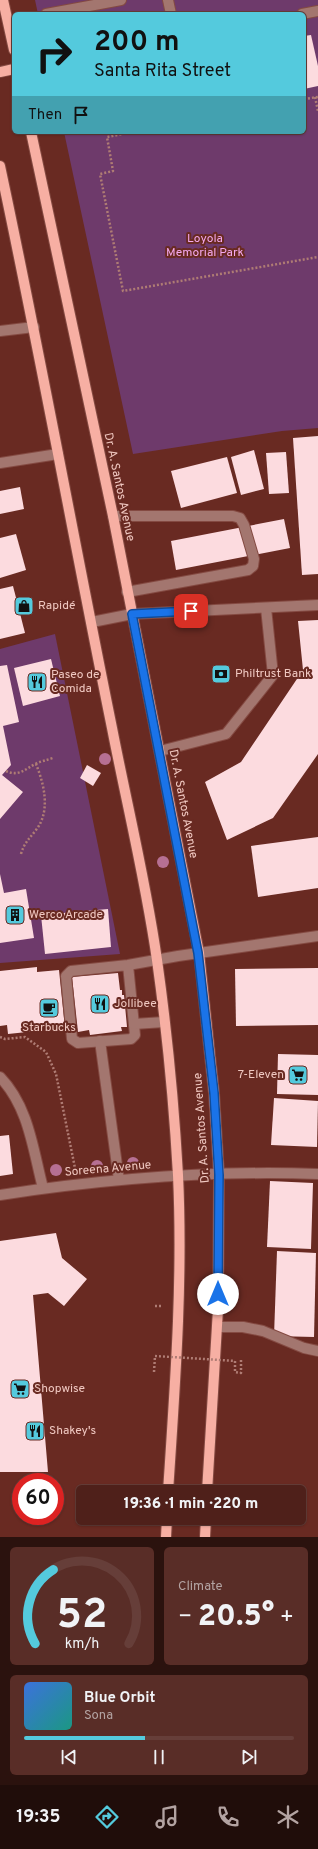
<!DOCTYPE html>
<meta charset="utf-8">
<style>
:root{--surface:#4f201a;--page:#592d27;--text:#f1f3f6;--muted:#b3a3a2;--line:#663e39;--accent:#54cadd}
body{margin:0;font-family:Overpass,sans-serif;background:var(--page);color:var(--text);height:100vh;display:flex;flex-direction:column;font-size:15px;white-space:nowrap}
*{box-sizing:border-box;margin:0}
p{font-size:13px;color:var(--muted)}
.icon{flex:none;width:22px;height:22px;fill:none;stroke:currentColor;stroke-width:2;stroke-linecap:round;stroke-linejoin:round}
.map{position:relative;height:1537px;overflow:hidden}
.side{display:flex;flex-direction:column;gap:10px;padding:10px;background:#2b120e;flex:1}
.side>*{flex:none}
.hud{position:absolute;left:12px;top:12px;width:294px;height:122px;border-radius:6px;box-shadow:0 1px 3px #0004,0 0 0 1px var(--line);background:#54cadd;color:#111;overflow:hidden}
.speed{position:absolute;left:12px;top:1473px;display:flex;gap:8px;font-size:20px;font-weight:700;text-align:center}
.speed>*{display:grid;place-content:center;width:52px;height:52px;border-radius:50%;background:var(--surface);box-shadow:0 1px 3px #0004,0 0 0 1px var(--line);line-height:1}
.speed .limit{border:6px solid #d22;background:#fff;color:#111}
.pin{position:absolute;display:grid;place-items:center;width:34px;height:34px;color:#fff;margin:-17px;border-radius:8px;box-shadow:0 2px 6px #0006}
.me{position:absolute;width:44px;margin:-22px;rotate:0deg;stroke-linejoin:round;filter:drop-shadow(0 0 3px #0008)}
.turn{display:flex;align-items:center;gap:14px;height:84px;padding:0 16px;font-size:18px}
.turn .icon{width:52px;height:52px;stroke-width:2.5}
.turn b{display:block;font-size:28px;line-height:34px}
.then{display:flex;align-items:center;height:38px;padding:0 16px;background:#0003;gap:8px;font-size:15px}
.big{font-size:30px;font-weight:800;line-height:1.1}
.side .tile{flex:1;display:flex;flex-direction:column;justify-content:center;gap:6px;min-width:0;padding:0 14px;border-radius:6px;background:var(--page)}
.side .dial{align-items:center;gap:0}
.dial svg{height:104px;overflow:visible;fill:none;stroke:var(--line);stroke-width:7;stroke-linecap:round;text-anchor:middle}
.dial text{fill:var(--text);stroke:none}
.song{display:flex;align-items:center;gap:12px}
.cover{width:48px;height:48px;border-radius:6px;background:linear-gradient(135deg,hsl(220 70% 55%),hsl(170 70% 35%))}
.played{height:4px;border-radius:2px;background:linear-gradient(90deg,var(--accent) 45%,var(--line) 45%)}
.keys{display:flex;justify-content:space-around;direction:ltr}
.heat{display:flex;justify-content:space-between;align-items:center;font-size:22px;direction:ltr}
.side .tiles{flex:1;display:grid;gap:10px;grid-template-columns:1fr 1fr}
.tile:last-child{grid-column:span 2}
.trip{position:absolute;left:76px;top:1485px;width:230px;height:40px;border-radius:6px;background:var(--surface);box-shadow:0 1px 3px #0004,0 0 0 1px var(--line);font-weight:800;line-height:40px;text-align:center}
.tab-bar{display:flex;height:64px;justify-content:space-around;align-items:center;background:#200d0a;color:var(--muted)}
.tab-bar .icon{width:28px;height:28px}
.tab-bar .on{color:var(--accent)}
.tab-bar b{font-size:18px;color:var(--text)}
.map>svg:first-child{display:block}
.green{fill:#6e3a6b}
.building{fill:#fcdbdf}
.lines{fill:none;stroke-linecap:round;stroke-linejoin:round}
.minor-casing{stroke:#844a42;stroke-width:12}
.major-casing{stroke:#844a42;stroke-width:12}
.path{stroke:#af7c74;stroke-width:2.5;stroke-dasharray:2 2;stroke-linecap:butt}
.minor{stroke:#a3766f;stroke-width:10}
.major{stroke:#f7afa3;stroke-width:10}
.path-bridge{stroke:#af7c74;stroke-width:2.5;stroke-dasharray:2 2;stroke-linecap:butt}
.tree{fill:#b67093}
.route-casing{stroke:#114b97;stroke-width:10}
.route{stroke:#1a73e8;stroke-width:7}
.labels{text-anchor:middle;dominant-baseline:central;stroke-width:4;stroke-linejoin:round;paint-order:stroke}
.park-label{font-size:12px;fill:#f5a9ef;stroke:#692a22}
.street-label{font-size:12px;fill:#f0c8c1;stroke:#692a22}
.poi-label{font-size:12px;fill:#f0c8c1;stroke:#692a22;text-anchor:start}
</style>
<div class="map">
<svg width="318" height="1537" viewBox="0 0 318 1537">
<rect width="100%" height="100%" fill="#692a22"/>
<g class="green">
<polygon points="35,0 318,0 318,428 282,431 133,454 64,132 304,132 304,14 38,14"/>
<polygon points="55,634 120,954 0,963 0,649"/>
</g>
<g class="building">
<polygon points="311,35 318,66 318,86 304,89 304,36"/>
<polygon points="318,436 318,574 302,575 293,438"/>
<polygon points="254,450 264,489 241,495 231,457"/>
<polygon points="286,452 289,493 269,494 266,453"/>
<polygon points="227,457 237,493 181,508 171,471"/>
<polygon points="20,487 24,509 0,514 0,491"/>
<polygon points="284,519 290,548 176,570 171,541"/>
<polygon points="16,534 26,570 0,578 0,538"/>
<polygon points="13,586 25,633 0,639 0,589"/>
<polygon points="318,620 318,754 273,818 227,840 205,782 241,762 303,670 298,621"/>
<polygon points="51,659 60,696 23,706 14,668"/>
<polygon points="7,665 19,722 3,726 11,765 2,775 23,792 0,819 0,666"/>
<polygon points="87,765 101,773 93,786 80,778"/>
<polygon points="318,837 318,888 258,897 251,846"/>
<polygon points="0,874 4,893 26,889 34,938 0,943"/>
<polygon points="108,909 111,947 45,954 41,915"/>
<polygon points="37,967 37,972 59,970 65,1028 8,1034 7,1025 0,1026 0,971"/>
<polygon points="318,968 318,1025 236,1026 235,969"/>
<polygon points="118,973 120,990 122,990 122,995 124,995 127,1027 121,1027 122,1031 90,1035 89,1030 78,1032 72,977"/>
<polygon points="278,1054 318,1055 318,1095 277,1094"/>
<polygon points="274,1098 318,1101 317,1147 271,1145"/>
<polygon points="9,1135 13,1174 0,1176 0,1136"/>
<polygon points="270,1181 313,1183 311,1249 267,1247"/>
<polygon points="56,1233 62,1258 87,1279 64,1306 48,1293 33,1295 48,1472 0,1472 0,1241"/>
<polygon points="277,1251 316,1253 314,1337 274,1336"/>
</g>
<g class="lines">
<defs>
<g id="minor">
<polyline points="168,0 171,14"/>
<polyline points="46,14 121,0"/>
<polyline points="302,14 318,11"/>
<polyline points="0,331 34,327"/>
<polyline points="0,463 58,454"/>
<polyline points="113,516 233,516 240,518 244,525 254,559 253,566 248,570 127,592"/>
<polyline points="92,622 132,614 318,605"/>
<polyline points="160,751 226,734 273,675 266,608"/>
<polyline points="128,965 135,1035 131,1039 78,1043 72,1039 66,976 71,971 128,965 178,956 318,936"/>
<polyline points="134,1024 164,1022"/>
<polyline points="100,1041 119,1180"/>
<path d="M0,1077C29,1107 33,1150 43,1188"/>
<path d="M0,1195C105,1179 212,1170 318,1174"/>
<polyline points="217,1327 243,1327 263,1331 304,1348 318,1351"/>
</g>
<g id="major">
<polyline points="3,0 14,50"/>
<polyline points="0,72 14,69"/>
<polyline points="31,132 113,516 199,953 214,1093 219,1175 218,1309 207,1492"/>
<path d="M0,166C40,353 74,541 112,728C127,805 146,882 157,960C167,1031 174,1104 178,1175C183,1281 175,1386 168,1492"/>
<polyline points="166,1537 167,1518"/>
<polyline points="205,1537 206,1518"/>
</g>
</defs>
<use href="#minor" class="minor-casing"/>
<use href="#major" class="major-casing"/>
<g class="path">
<polyline points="315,97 318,111"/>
<polyline points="304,99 318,97"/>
<polyline points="133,132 107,137 113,171 100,174 123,291 318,257"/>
<path d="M6,771C19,777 25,769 37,763C42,761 47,760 53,758"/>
<path d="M21,854C24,843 30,838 36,830C51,811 44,784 36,764"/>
<polyline points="0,1037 5,1039 25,1037 46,1052 56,1074 75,1168"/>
<polyline points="155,1306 163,1306"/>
<polyline points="235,1361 235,1372 241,1373 241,1358"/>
<polyline points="154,1372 155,1356"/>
</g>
<use href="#minor" class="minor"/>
<use href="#major" class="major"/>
<polyline class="path-bridge" points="155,1356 235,1361"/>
</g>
<g class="tree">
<circle cx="105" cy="759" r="6"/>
<circle cx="163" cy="862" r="6"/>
<circle cx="133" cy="1163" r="6"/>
<circle cx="97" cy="1166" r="6"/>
<circle cx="56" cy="1170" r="6"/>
</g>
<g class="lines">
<defs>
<polyline id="route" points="191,611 132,614 198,953 214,1093 219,1175 218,1294"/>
</defs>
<use href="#route" class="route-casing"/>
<use href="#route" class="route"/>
</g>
<defs>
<symbol id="shop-square" viewBox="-11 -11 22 22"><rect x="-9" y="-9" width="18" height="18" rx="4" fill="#54cadd" stroke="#692a22"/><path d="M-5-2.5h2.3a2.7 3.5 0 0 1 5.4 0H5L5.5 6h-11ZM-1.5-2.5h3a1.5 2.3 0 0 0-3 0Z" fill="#111"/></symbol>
<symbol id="bank-square" viewBox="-11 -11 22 22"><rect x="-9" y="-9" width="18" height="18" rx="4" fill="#54cadd" stroke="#692a22"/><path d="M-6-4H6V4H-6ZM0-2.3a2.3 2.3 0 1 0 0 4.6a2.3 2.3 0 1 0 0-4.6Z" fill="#111"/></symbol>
<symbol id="restaurant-square" viewBox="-11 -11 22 22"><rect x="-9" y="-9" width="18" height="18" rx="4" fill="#54cadd" stroke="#692a22"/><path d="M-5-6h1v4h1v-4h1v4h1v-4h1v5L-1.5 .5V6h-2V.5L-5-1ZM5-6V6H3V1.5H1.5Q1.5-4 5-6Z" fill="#111"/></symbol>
<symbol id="building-square" viewBox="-11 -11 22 22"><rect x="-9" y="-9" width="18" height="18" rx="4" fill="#54cadd" stroke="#692a22"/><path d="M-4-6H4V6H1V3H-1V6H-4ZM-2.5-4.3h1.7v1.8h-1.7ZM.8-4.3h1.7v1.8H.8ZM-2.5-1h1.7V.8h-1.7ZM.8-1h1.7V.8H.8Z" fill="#111"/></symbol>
<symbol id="cafe-square" viewBox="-11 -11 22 22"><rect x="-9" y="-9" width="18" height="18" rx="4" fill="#54cadd" stroke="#692a22"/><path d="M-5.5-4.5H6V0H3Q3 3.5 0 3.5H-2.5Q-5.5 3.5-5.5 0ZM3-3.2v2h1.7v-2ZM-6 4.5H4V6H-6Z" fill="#111"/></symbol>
<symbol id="supermarket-square" viewBox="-11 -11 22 22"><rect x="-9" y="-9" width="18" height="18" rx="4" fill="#54cadd" stroke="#692a22"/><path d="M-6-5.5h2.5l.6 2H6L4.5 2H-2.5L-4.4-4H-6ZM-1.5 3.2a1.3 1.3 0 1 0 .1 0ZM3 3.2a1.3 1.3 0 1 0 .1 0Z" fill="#111"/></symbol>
</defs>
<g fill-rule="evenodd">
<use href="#shop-square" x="13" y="595" width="22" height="22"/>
<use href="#bank-square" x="210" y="663" width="22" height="22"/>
<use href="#restaurant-square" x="26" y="671" width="22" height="22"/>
<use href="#building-square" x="4" y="904" width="22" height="22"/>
<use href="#restaurant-square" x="89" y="993" width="22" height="22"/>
<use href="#cafe-square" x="38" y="997" width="22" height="22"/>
<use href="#supermarket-square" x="287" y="1064" width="22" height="22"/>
<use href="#supermarket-square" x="9" y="1378" width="22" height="22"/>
<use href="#restaurant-square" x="24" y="1420" width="22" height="22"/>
</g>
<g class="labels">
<g class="park-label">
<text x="205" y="239">Loyola<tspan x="205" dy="14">Memorial Park</tspan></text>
</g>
<g class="street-label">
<text transform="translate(119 487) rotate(78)">Dr. A. Santos Avenue</text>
<text transform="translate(183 804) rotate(79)">Dr. A. Santos Avenue</text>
<text transform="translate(202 1128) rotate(-94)">Dr. A. Santos Avenue</text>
<text transform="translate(108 1169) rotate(-5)">Soreena Avenue</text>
</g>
<g class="poi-label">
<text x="38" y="606">Rapidé</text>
<text x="235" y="674">Philtrust Bank</text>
<text x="51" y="675">Paseo de<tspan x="51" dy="14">Comida</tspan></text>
<text x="29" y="915">Werco Arcade</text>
<text x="114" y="1004">Jollibee</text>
<text x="49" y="1028" text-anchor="middle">Starbucks</text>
<text x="284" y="1075" text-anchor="end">7-Eleven</text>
<text x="34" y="1389">Shopwise</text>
<text x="49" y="1431">Shakey's</text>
</g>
</g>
</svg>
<div class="speed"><div class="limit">60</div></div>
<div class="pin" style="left:191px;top:611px;background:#d93025"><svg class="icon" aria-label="arrive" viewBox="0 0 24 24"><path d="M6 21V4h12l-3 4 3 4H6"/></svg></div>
<svg class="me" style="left:218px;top:1294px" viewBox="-20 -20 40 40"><circle r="19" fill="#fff"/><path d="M0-13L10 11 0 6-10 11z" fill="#1a73e8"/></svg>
<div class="trip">19:36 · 1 min · 220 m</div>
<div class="hud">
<div class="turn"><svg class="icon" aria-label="right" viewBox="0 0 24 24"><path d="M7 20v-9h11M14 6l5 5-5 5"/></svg><div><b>200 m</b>Santa Rita Street</div></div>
<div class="then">Then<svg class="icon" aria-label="arrive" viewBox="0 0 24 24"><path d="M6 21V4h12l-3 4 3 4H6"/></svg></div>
</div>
</div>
<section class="side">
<div class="tiles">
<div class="tile dial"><svg viewBox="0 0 100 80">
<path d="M14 69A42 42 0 1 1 86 69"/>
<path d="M14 69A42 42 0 0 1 28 12" stroke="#54cadd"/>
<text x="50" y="56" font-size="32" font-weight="700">52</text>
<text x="50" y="72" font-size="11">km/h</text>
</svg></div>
<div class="tile"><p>Climate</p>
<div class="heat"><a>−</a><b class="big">20.5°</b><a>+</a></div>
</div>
<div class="tile">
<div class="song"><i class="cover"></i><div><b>Blue Orbit</b><p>Sona</p></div></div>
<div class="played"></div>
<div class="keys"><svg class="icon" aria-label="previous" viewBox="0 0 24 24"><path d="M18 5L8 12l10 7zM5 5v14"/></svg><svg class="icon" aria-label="pause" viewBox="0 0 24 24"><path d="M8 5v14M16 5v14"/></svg><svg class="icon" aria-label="next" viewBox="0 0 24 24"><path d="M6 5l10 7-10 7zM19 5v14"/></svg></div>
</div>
</div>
</section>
<nav class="tab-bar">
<b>19:35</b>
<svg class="icon on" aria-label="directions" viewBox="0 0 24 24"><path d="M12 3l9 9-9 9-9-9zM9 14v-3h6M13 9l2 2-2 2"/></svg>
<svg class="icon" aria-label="music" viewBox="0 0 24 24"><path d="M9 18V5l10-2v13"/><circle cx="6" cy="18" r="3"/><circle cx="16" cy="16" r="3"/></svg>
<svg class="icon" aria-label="phone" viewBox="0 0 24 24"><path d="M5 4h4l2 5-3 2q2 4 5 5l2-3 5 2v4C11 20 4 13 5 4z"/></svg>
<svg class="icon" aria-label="climate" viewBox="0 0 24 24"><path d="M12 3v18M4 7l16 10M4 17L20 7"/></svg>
</nav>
